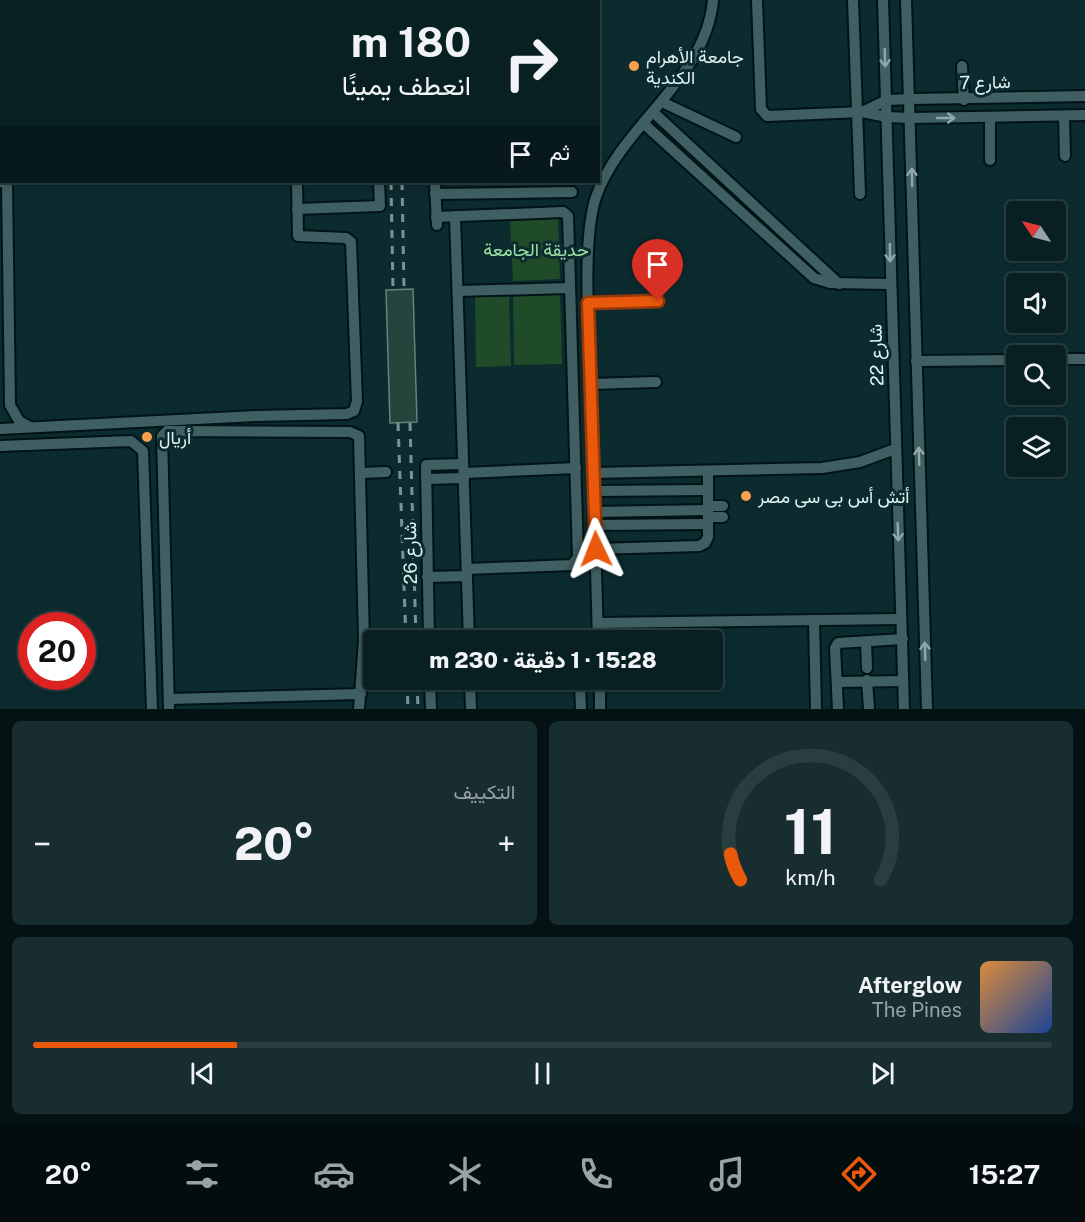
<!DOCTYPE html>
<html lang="ar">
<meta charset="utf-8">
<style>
:root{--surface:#092023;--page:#172d30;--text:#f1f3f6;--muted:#99a3a6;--line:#293e41;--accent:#ea580c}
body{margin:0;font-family:"Public Sans",Vazirmatn,sans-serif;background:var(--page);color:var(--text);direction:rtl;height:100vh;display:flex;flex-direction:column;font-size:22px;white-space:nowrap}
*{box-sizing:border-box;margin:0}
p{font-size:20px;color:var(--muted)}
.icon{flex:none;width:33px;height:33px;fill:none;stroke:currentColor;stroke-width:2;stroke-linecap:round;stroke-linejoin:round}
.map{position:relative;height:709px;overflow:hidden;direction:ltr}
.panel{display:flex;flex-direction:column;gap:12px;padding:12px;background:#051213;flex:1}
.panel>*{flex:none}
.hud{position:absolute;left:0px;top:0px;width:600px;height:183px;box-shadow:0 3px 9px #0003,0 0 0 2px var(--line);direction:rtl;background:#092023;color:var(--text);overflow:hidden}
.needle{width:39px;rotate:305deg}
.buttons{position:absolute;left:1006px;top:201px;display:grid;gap:12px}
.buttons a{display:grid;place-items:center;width:60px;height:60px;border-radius:6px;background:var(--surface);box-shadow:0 3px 9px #0003,0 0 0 2px var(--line);font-size:30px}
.speed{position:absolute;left:18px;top:612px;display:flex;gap:12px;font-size:30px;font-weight:700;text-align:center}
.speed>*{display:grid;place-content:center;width:78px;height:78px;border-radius:50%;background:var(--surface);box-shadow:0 3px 9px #0003,0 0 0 2px var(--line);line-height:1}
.speed .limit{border:9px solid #d22;background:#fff;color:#111}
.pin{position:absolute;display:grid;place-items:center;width:51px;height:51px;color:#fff;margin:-62px -26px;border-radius:50% 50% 50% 0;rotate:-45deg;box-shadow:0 0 6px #0007}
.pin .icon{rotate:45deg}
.me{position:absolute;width:66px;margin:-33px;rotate:358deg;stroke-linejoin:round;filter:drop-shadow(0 0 4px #0008)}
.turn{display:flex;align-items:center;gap:21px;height:126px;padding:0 30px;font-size:27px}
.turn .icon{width:78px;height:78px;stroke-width:2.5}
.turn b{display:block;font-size:42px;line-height:51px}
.then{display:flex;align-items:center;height:57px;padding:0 30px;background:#0003;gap:12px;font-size:22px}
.big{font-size:45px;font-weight:800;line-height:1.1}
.panel .tile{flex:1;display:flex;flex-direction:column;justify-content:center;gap:9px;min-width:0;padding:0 21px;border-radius:9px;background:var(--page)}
.panel .dial{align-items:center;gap:0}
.dial svg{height:156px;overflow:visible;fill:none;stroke:var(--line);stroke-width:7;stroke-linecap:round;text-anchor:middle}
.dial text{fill:var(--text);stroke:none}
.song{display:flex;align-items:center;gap:18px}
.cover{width:72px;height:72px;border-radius:9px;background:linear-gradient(135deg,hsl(30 70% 55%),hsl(220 70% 35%))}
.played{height:6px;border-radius:3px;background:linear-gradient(90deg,var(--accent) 20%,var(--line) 20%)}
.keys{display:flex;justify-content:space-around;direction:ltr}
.heat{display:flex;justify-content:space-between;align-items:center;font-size:33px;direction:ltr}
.panel .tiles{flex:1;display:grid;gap:12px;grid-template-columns:1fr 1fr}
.tile:last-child{grid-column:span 2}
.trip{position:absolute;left:363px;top:630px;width:360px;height:60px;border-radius:6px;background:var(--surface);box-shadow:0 3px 9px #0003,0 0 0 2px var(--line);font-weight:800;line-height:60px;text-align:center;direction:rtl}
.dock{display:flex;height:96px;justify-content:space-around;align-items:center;background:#040d0e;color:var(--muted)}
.dock .icon{width:42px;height:42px}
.dock .active{color:var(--accent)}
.dock b{font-size:27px;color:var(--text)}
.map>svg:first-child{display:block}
.green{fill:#204b28}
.building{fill:#26433c;stroke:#64837b;stroke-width:1.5}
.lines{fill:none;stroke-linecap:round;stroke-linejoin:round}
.minor-casing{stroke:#001315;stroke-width:14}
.minor{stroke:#405f63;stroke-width:10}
.rail{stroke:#7b9396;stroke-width:3;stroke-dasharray:8 8;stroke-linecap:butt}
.oneway{stroke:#90a8ac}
.route-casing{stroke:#983908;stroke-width:15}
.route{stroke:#ea580c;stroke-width:10}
.poi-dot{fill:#f9a04d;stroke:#0c2b2f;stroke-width:2}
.labels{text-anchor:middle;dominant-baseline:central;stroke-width:6;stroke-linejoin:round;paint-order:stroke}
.poi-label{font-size:18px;fill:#e1f2f4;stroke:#0c2b2f;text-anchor:start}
.street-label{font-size:18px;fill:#e1f2f4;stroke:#0c2b2f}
.park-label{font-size:18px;fill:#9be1a5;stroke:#0c2b2f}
</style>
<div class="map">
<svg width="1085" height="709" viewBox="0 0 1085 709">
<rect width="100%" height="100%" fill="#0c2b2f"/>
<g class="green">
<polygon points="558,216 560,279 513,281 510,219"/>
<polygon points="560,291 562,364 514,365 513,292"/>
<polygon points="509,293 511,366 476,367 475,294"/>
</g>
<g class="building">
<rect x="183" y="0" width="57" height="2"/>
<rect x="243" y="0" width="55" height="2"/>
<rect x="302" y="0" width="41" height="2"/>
<polygon points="413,289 417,422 390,423 386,290"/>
</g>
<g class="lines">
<defs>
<g id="minor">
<polyline points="112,0 112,2"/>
<polyline points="136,0 136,2"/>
<polyline points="350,0 350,2"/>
<polyline points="376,0 376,2"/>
<polyline points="410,0 410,2"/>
<polyline points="757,0 761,109 767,116 862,112 887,117 911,118 1085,115"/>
<polyline points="853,0 860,194"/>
<polyline points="883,0 904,709"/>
<polyline points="906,0 927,709"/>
<polyline points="0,7 2,7"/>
<polyline points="962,66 964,100"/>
<polyline points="662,102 736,137"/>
<polyline points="0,105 2,105"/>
<polyline points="653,112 839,284"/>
<polyline points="862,112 887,100 910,99 1085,96"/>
<polyline points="1064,117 1065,156"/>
<polyline points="990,118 990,160"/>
<polyline points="643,123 814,278 830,283 891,284"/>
<polyline points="0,131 2,131"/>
<polyline points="0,147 2,147"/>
<polyline points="0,182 7,182 10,405 19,421 30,427"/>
<polyline points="435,182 437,225"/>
<polyline points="435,194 572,192"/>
<polyline points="297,209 380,206 379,182"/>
<polyline points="455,216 469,640"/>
<polyline points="436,217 563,212 568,216 578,557 572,565 467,569"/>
<polyline points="458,291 570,288"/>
<polyline points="588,303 658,301"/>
<polyline points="1056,359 1085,359"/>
<polyline points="916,361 1017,360"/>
<polyline points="591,384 656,382"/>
<polyline points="0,429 256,416 347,414 354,411 357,401 351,242 346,238 298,236 297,182"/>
<polyline points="0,446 131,441 143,451 152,709"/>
<polyline points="361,473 386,472"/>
<polyline points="464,473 576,468"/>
<polyline points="593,473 822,468 860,462 895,449"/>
<polyline points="426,479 464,478"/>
<polyline points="594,491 708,490"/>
<polyline points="708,506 723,506"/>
<polyline points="594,512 708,510"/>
<polyline points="708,517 723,517"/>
<polyline points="595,525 708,524"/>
<polyline points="596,549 699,546 705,543 708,537 708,471"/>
<polyline points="427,577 467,576"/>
<polyline points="814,620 816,709"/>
<polyline points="598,623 901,619"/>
<polyline points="429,640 426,465 463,464"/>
<path d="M598,640C596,547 593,453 590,359C588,317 583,235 596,197C621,125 706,80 713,0"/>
<polyline points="866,642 867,668"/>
<polyline points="430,680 470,681"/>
<polyline points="430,680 431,709"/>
<polyline points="470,680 471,709"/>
<polyline points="600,680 600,709"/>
<polyline points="867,680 869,709"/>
<polyline points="837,682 903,681"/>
<polyline points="580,684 581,709"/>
<polyline points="169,699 361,694"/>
<polyline points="169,709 162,436 167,431 350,432 359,436 364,640 359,709"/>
<polyline points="838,709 835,648 838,643 903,639"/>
</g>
</defs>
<use href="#minor" class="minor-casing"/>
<use href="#minor" class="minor"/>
<g class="rail">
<polyline points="386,0 386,2"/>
<polyline points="398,0 398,2"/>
<polyline points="391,182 393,290"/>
<polyline points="402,182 404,289"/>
<polyline points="398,423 406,640"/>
<polyline points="410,423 416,640"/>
<polyline points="407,680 408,709"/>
<polyline points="417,680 418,709"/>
</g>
</g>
<defs><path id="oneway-shaft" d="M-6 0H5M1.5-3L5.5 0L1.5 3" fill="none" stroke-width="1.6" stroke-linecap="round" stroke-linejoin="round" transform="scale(1.5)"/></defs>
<g class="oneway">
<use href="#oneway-shaft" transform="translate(885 58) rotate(88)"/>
<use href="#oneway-shaft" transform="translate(946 118)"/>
<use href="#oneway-shaft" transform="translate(912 177) rotate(-91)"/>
<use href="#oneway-shaft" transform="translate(890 253) rotate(89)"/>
<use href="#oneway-shaft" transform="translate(919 456) rotate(-92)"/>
<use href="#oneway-shaft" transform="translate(898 532) rotate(88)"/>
<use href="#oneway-shaft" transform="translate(925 651) rotate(-92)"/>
</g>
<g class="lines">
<defs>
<polyline id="route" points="596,549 588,303 658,301"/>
</defs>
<use href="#route" class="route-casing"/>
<use href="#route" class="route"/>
</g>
<g class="poi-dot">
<circle cx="634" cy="66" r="6"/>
<circle cx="147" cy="437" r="6"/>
<circle cx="746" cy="496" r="6"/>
</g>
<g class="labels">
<g class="poi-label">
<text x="646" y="56">جامعة الأهرام<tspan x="646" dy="21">الكندية</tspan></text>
<text x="159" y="437">أريال</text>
<text x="758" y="496">أتش أس بى سى مصر</text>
</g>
<g class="street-label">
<text transform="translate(985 82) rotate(-1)">شارع 7</text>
<text transform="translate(876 355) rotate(-92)">شارع 22</text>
<text transform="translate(410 553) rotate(-91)">شارع 26</text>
</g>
<g class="park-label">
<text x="536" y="249">حديقة الجامعة</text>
</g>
</g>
</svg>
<div class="buttons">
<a><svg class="needle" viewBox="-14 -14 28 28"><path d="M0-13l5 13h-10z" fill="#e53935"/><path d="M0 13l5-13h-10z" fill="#99a3a6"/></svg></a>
<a><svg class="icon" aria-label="sound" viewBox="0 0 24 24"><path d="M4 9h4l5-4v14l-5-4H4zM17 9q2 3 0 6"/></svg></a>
<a><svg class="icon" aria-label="search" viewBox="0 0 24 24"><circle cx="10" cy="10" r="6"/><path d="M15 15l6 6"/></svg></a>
<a><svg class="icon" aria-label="layers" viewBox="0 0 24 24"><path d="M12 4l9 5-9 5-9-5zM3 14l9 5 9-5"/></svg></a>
</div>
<div class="speed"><div class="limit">20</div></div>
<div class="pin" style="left:658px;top:301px;background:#d93025"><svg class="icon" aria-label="arrive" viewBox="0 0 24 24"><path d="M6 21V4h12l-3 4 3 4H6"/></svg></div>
<svg class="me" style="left:596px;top:549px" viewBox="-20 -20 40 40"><path d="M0-17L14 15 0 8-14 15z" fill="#ea580c" stroke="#fff" stroke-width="4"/></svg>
<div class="trip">15:28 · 1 دقيقة · 230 m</div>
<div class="hud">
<div class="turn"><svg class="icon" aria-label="right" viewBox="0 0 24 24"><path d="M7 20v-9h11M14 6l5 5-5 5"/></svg><div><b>180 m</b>انعطف يمينًا</div></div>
<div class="then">ثم<svg class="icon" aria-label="arrive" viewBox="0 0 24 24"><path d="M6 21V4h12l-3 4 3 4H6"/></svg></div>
</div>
</div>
<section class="panel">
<div class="tiles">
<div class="tile dial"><svg viewBox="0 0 100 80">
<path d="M14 69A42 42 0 1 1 86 69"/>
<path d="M14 69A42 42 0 0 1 9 56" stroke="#ea580c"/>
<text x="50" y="56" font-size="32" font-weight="700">11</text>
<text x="50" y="72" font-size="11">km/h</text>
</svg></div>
<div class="tile"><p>التكييف</p>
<div class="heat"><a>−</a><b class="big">20°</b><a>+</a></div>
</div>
<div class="tile">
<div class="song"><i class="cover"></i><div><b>Afterglow</b><p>The Pines</p></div></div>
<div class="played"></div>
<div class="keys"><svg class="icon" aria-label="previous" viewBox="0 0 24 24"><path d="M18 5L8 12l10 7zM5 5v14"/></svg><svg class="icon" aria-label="pause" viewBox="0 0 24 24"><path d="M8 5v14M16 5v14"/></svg><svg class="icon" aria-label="next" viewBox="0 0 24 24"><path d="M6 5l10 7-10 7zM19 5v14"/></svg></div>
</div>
</div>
</section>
<nav class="dock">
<b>15:27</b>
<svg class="icon active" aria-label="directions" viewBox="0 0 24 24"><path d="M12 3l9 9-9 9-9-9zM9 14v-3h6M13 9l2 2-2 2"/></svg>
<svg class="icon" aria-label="music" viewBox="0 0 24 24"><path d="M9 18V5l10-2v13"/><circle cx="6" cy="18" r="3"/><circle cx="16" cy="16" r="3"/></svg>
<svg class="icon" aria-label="phone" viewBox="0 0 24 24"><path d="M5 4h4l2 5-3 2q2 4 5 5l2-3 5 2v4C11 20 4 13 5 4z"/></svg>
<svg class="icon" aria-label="climate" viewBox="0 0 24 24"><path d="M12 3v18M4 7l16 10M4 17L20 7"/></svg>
<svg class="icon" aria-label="car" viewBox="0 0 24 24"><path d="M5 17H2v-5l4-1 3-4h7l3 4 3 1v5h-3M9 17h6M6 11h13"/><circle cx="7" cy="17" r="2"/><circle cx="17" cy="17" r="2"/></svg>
<svg class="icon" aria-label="filters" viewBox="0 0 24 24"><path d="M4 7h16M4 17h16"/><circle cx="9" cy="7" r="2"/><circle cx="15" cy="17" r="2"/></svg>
<b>20°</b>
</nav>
